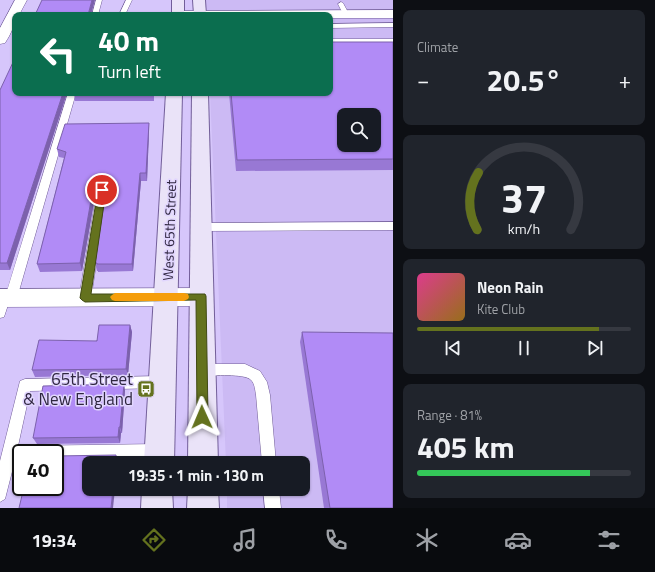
<!DOCTYPE html>
<meta charset="utf-8">
<style>
:root{--surface:#171b24;--page:#20242c;--text:#f1f3f6;--muted:#9ea1a6;--line:#363941;--accent:#64721e}
body{margin:0;font-family:"Titillium Web",sans-serif;background:var(--page);color:var(--text);height:100vh;display:flex;flex-direction:column;font-size:15px;white-space:nowrap}
*{box-sizing:border-box;margin:0}
p{font-size:13px;color:var(--muted)}
.icon{flex:none;width:22px;height:22px;fill:none;stroke:currentColor;stroke-width:2;stroke-linecap:round;stroke-linejoin:round}
.map{position:relative;flex:1;overflow:hidden}
.drawer{display:flex;flex-direction:column;gap:10px;padding:10px;background:#0d0f14;width:262px}
.drawer>*{flex:none}
.banner{position:absolute;left:12px;top:12px;width:321px;height:84px;border-radius:8px;box-shadow:0 1px 3px #0004;background:#0b6e4f;color:#fff;overflow:hidden}
.buttons{position:absolute;left:337px;top:108px;display:grid;gap:8px}
.buttons a{display:grid;place-items:center;width:44px;height:44px;border-radius:8px;background:var(--surface);box-shadow:0 1px 3px #0004;font-size:20px}
.speed{position:absolute;left:12px;top:444px;display:flex;gap:8px;font-size:20px;font-weight:700;text-align:center}
.speed>*{display:grid;place-content:center;width:52px;height:52px;border-radius:50%;background:var(--surface);box-shadow:0 1px 3px #0004;line-height:1}
.speed .limit{border:2px solid #111;border-radius:6px;background:#fff;color:#111}
.pin{position:absolute;display:grid;place-items:center;width:34px;height:34px;color:#fff;margin:-17px;border:2px solid #fff;border-radius:50%;box-shadow:0 1px 4px #0007}
.me{position:absolute;width:44px;margin:-22px;rotate:359deg;stroke-linejoin:round;filter:drop-shadow(0 0 3px #0008)}
.turn{display:flex;align-items:center;gap:14px;height:84px;padding:0 20px;font-size:18px}
.turn .icon{width:52px;height:52px;stroke-width:2.5}
.turn b{display:block;font-size:28px;line-height:34px}
.big{font-size:30px;font-weight:700;line-height:1.1}
.drawer .tile{flex:1;display:flex;flex-direction:column;justify-content:center;gap:6px;min-width:0;padding:0 14px;border-radius:8px;background:var(--page)}
.drawer .dial{align-items:center;gap:0}
.dial svg{height:104px;overflow:visible;fill:none;stroke:var(--line);stroke-width:7;stroke-linecap:round;text-anchor:middle}
.dial text{fill:var(--text);stroke:none}
.song{display:flex;align-items:center;gap:12px}
.cover{width:48px;height:48px;border-radius:6px;background:linear-gradient(135deg,hsl(330 70% 55%),hsl(40 70% 35%))}
.played{height:4px;border-radius:2px;background:linear-gradient(90deg,var(--accent) 85%,var(--line) 85%)}
.keys{display:flex;justify-content:space-around;direction:ltr}
.heat{display:flex;justify-content:space-between;align-items:center;font-size:22px;direction:ltr}
.charge{height:6px;border-radius:3px;background:linear-gradient(90deg,#34c759 81%,var(--line) 0)}
.trip{position:absolute;left:82px;top:456px;width:228px;height:40px;border-radius:8px;background:var(--surface);box-shadow:0 1px 3px #0004;font-weight:700;line-height:40px;text-align:center}
.menu{display:flex;height:64px;justify-content:space-around;align-items:center;background:#090b0e;color:var(--muted)}
.menu .icon{width:28px;height:28px}
.menu .on{color:var(--accent)}
.menu b{font-size:18px;color:var(--text)}
main{display:flex;flex:1;min-height:0}
.map>svg:first-child{display:block}
.built{fill:#ccbaf4;fill-rule:evenodd}
.lines{fill:none;stroke-linecap:round;stroke-linejoin:round}
.lane-casing{stroke:#725e99;stroke-width:1}
.street-casing{stroke:#725e99;stroke-width:1}
.secondary-casing{stroke:#725e99;stroke-width:2}
.lane{fill:#fff;fill-rule:evenodd}
.street{fill:#fff;fill-rule:evenodd}
.secondary{fill:#eae3f8;fill-rule:evenodd}
.wall{fill:#9878d4}
.shaded-wall{fill:#7c61ac}
.building{fill:#b18bf6;stroke:#7c61ac;fill-rule:evenodd}
.route{fill:#64721e;stroke:#414a14}
.slow{fill:#f59e0b}
.labels{text-anchor:middle;dominant-baseline:central;stroke-width:3;stroke-linejoin:round;paint-order:stroke}
.street-label{font-size:14px;fill:#2f2640;stroke:#e1d6fe}
.near-poi-label{font-size:17px;fill:#2f2640;stroke:#e1d6fe;text-anchor:end}
</style>
<main>
<div class="map">
<svg width="393" height="508" viewBox="0 0 393 508">
<rect width="100%" height="100%" fill="#d6c6fb"/>
<path class="built" d="M206,0H393V508H227V489H303V463H226L210,93H330V15H206ZM344,115H374V145H344Z"/>
<g class="lines">
<defs>
<g id="lane">
<polygon points="96,0 102,0 98,15 92,15"/>
<polygon points="126,0 132,0 125,15 119,15"/>
<polygon points="341,2 343,3 349,14 348,15 343,14 338,4"/>
<polygon points="393,23 393,27 330,28 330,24"/>
<rect x="330" y="39" width="63" height="4"/>
<polygon points="68,93 76,93 17,298 15,301 9,302 4,317 0,318 0,295 6,294"/>
<polygon points="102,188 107,191 91,298 89,301 85,303 81,301 79,298 97,191"/>
<polygon points="393,222 393,230 201,231 197,230 196,227 197,224 201,223"/>
<path d="M202,364H245L260,371L267,382L270,395L276,463H262L256,395C255,390 255,384 251,380C244,373 213,376 202,376L197,374L195,370L197,366Z"/>
<polygon points="162,376 167,378 169,382 167,386 162,388 30,391 18,446 159,444 164,446 166,451 164,456 159,458 55,460 55,453 21,453 21,460 15,460 5,499 0,502 0,461 20,381 25,379"/>
<polygon points="263,489 279,489 281,508 265,508"/>
</g>
<g id="street">
<path d="M15,0H27L19,15H15C15,25 11,34 5,43L0,44V28Z"/>
<polygon points="393,10 393,18 330,18 330,15 176,15 178,12 182,11"/>
<polygon points="201,288 209,291 212,297 209,303 201,306 0,307 0,289"/>
</g>
<g id="secondary">
<rect x="172" y="0" width="12" height="15"/>
<polygon points="193,0 205,0 206,15 194,15"/>
<polygon points="166,93 182,93 174,463 144,463"/>
<polygon points="192,93 208,93 218,463 188,463"/>
<polygon points="142,489 172,489 173,508 141,508"/>
<polygon points="188,489 218,489 219,508 187,508"/>
</g>
</defs>
<use href="#lane" class="lane-casing"/>
<use href="#street" class="street-casing"/>
<use href="#secondary" class="secondary-casing"/>
<use href="#lane" class="lane"/>
<use href="#street" class="street"/>
<use href="#secondary" class="secondary"/>
</g>
<g class="wall">
<polygon points="393,42 393,170 236,171 229,93 330,93"/>
<polygon points="0,90 15,93 67,93 10,270 0,270"/>
<polygon points="74,93 154,93 154,101 75,101"/>
<polygon points="149,123 149,131 147,181 141,181 133,271 98,272 98,271 97,271 95,263 106,190 101,187 96,191 82,271 40,272 37,264 64,158 59,157 57,149"/>
<polygon points="130,325 132,332 128,375 35,377 32,370"/>
<polygon points="302,332 393,508 324,508 300,342"/>
<polygon points="125,390 122,433 121,433 120,443 37,444 33,438"/>
</g>
<g class="shaded-wall">
<polygon points="92,0 95,0 91,15 88,15"/>
<polygon points="63,93 67,93 10,270 7,263"/>
<polygon points="149,123 149,131 147,181 146,173"/>
<polygon points="140,173 141,181 133,271 132,264"/>
<polygon points="100,179 101,187 96,191 82,271 80,263 94,183"/>
<polygon points="130,325 132,332 128,375 126,369"/>
<polygon points="124,384 125,390 122,433 120,427"/>
<polygon points="119,427 121,433 120,443 118,437"/>
<polygon points="116,455 118,460 118,463 115,463"/>
<polygon points="113,489 115,489 113,508 111,508"/>
</g>
<g class="building">
<polygon points="42,0 92,0 88,15 35,15"/>
<path d="M330,42H393V159L237,160L231,93H330ZM344,115H374V145H344Z"/>
<polygon points="15,58 15,93 63,93 7,263 0,263 0,90"/>
<polygon points="74,93 154,93 153,94 74,94"/>
<polygon points="149,123 146,173 140,173 132,264 97,264 97,263 95,263 107,183 100,179 94,183 80,263 37,264 66,152 57,149 65,124"/>
<polygon points="99,325 130,325 126,369 32,370 39,340 97,341"/>
<polygon points="302,332 393,333 393,508 330,508"/>
<polygon points="124,384 120,427 119,427 118,437 33,438 43,386"/>
<polygon points="31,449 50,449 51,453 31,453"/>
<polygon points="116,455 115,463 89,463 89,489 113,489 111,508 19,508 24,487 55,487 55,456"/>
</g>
<polygon class="route" points="102,188 106,190 91,294 205,294 206,296 208,417 207,421 202,422 198,421 197,417 196,300 85,302 82,300 80,298 98,190"/>
<polygon class="slow" points="115,293 184,293 188,294 189,297 188,299 184,301 115,301 112,300 110,297 112,295"/>
<defs>
<symbol id="bus-square" viewBox="-11 -11 22 22"><rect x="-9" y="-9" width="18" height="18" rx="4" fill="#64721e" stroke="#e1d6fe"/><path d="M-5-6H5V4H4V6H2V4H-2V6H-4V4H-5ZM-3.5-4V0h7V-4ZM-3.5 1.2v1.5H-2V1.2ZM2 1.2v1.5H3.5V1.2Z" fill="#fff"/></symbol>
</defs>
<g fill-rule="evenodd">
<use href="#bus-square" x="136" y="379" width="20" height="20"/>
</g>
<g class="labels">
<g class="street-label">
<text transform="translate(169 230) rotate(-88)">West 65th Street</text>
</g>
<g class="near-poi-label">
<text x="133" y="379">65th Street<tspan x="133" dy="20">&amp; New England</tspan></text>
</g>
</g>
</svg>
<div class="buttons">
<a><svg class="icon" aria-label="search" viewBox="0 0 24 24"><circle cx="10" cy="10" r="6"/><path d="M15 15l6 6"/></svg></a>
</div>
<div class="speed"><div class="limit">40</div></div>
<div class="pin" style="left:102px;top:190px;background:#d93025"><svg class="icon" aria-label="arrive" viewBox="0 0 24 24"><path d="M6 21V4h12l-3 4 3 4H6"/></svg></div>
<svg class="me" style="left:202px;top:417px" viewBox="-20 -20 40 40"><path d="M0-17L14 15 0 8-14 15z" fill="#64721e" stroke="#fff" stroke-width="4"/></svg>
<div class="trip">19:35 · 1 min · 130 m</div>
<div class="banner">
<div class="turn"><svg class="icon" aria-label="left" viewBox="0 0 24 24"><path d="M17 20v-9H6M10 6l-5 5 5 5"/></svg><div><b>40 m</b>Turn left</div></div>
</div>
</div>
<section class="drawer">
<div class="tile"><p>Climate</p>
<div class="heat"><a>−</a><b class="big">20.5°</b><a>+</a></div>
</div>
<div class="tile dial"><svg viewBox="0 0 100 80">
<path d="M14 69A42 42 0 1 1 86 69"/>
<path d="M14 69A42 42 0 0 1 15 25" stroke="#64721e"/>
<text x="50" y="56" font-size="32" font-weight="700">37</text>
<text x="50" y="72" font-size="11">km/h</text>
</svg></div>
<div class="tile">
<div class="song"><i class="cover"></i><div><b>Neon Rain</b><p>Kite Club</p></div></div>
<div class="played"></div>
<div class="keys"><svg class="icon" aria-label="previous" viewBox="0 0 24 24"><path d="M18 5L8 12l10 7zM5 5v14"/></svg><svg class="icon" aria-label="pause" viewBox="0 0 24 24"><path d="M8 5v14M16 5v14"/></svg><svg class="icon" aria-label="next" viewBox="0 0 24 24"><path d="M6 5l10 7-10 7zM19 5v14"/></svg></div>
</div>
<div class="tile"><p>Range · 81%</p><b class="big">405 km</b><div class="charge"></div></div>
</section>
</main>
<nav class="menu">
<b>19:34</b>
<svg class="icon on" aria-label="directions" viewBox="0 0 24 24"><path d="M12 3l9 9-9 9-9-9zM9 14v-3h6M13 9l2 2-2 2"/></svg>
<svg class="icon" aria-label="music" viewBox="0 0 24 24"><path d="M9 18V5l10-2v13"/><circle cx="6" cy="18" r="3"/><circle cx="16" cy="16" r="3"/></svg>
<svg class="icon" aria-label="phone" viewBox="0 0 24 24"><path d="M5 4h4l2 5-3 2q2 4 5 5l2-3 5 2v4C11 20 4 13 5 4z"/></svg>
<svg class="icon" aria-label="climate" viewBox="0 0 24 24"><path d="M12 3v18M4 7l16 10M4 17L20 7"/></svg>
<svg class="icon" aria-label="car" viewBox="0 0 24 24"><path d="M5 17H2v-5l4-1 3-4h7l3 4 3 1v5h-3M9 17h6M6 11h13"/><circle cx="7" cy="17" r="2"/><circle cx="17" cy="17" r="2"/></svg>
<svg class="icon" aria-label="filters" viewBox="0 0 24 24"><path d="M4 7h16M4 17h16"/><circle cx="9" cy="7" r="2"/><circle cx="15" cy="17" r="2"/></svg>
</nav>
